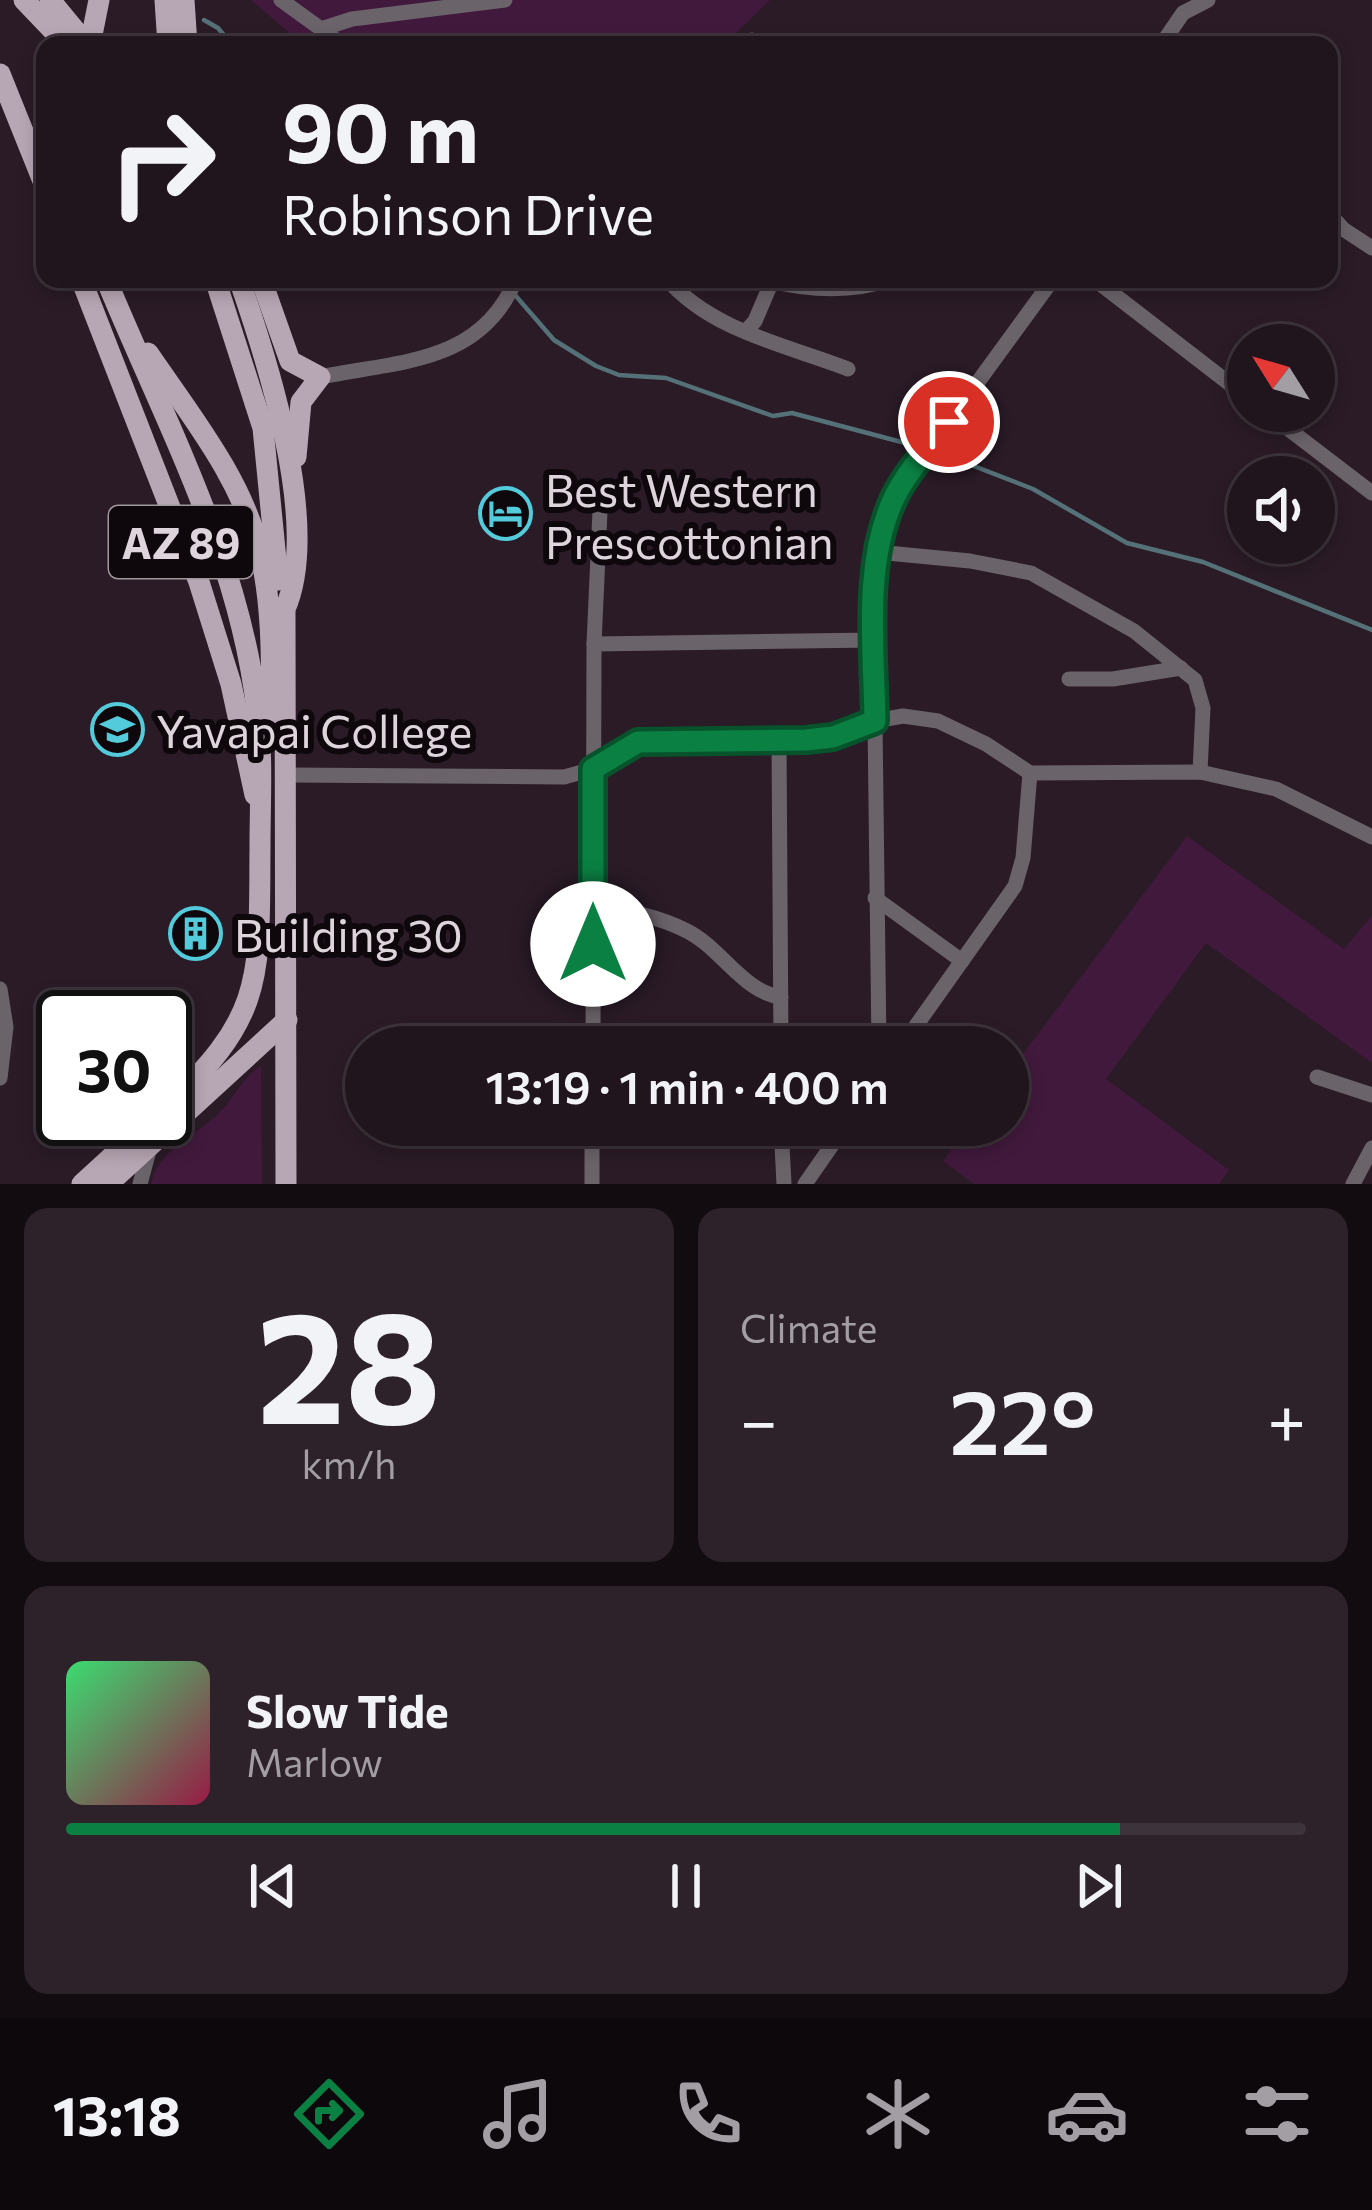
<!DOCTYPE html>
<meta charset="utf-8">
<style>
:root{--surface:#20141d;--page:#2d212a;--text:#f1f3f6;--muted:#a29ea4;--line:#3d333b;--accent:#0b8043}
body{margin:0;font-family:Commissioner,sans-serif;background:var(--page);color:var(--text);height:100vh;display:flex;flex-direction:column;font-size:45px;white-space:nowrap}
*{box-sizing:border-box;margin:0}
p{font-size:39px;color:var(--muted)}
.icon{flex:none;width:66px;height:66px;fill:none;stroke:currentColor;stroke-width:2;stroke-linecap:round;stroke-linejoin:round}
.map{position:relative;height:1184px;overflow:hidden}
.sheet{display:flex;flex-direction:column;gap:24px;padding:24px;background:#120b10;flex:1}
.sheet>*{flex:none}
.top-card{position:absolute;left:36px;top:36px;width:1302px;height:252px;border-radius:24px;box-shadow:0 6px 18px #0003,0 0 0 3px var(--line);background:#20141d;color:var(--text);overflow:hidden}
.needle{width:78px;rotate:307deg}
.fabs{position:absolute;left:1227px;top:324px;display:grid;gap:24px}
.fabs a{display:grid;place-items:center;width:108px;height:108px;border-radius:50%;background:var(--surface);box-shadow:0 6px 18px #0003,0 0 0 3px var(--line);font-size:60px}
.speed{position:absolute;left:36px;top:990px;display:flex;gap:24px;font-size:60px;font-weight:700;text-align:center}
.speed>*{display:grid;place-content:center;width:156px;height:156px;border-radius:50%;background:var(--surface);box-shadow:0 6px 18px #0003,0 0 0 3px var(--line);line-height:1}
.speed .limit{border:6px solid #111;border-radius:18px;background:#fff;color:#111}
.pin{position:absolute;display:grid;place-items:center;width:102px;height:102px;color:#fff;margin:-51px;border:6px solid #fff;border-radius:50%;box-shadow:0 3px 12px #0007}
.me{position:absolute;width:132px;margin:-66px;rotate:0deg;stroke-linejoin:round;filter:drop-shadow(0 0 9px #0008)}
.turn{display:flex;align-items:center;gap:42px;height:252px;padding:0 48px;font-size:54px}
.turn .icon{width:156px;height:156px;stroke-width:2.5}
.turn b{display:block;font-size:84px;line-height:102px}
.big{font-size:90px;font-weight:600;line-height:1.1}
.sheet .widget{flex:1;display:flex;flex-direction:column;justify-content:center;gap:18px;min-width:0;padding:0 42px;border-radius:24px;background:var(--page)}
.sheet .dial{align-items:center;gap:0}
.dial b{font-size:156px;line-height:1}
.song{display:flex;align-items:center;gap:36px}
.cover{width:144px;height:144px;border-radius:18px;background:linear-gradient(135deg,hsl(140 70% 55%),hsl(340 70% 35%))}
.played{height:12px;border-radius:6px;background:linear-gradient(90deg,var(--accent) 85%,var(--line) 85%)}
.keys{display:flex;justify-content:space-around;direction:ltr}
.heat{display:flex;justify-content:space-between;align-items:center;font-size:66px;direction:ltr}
.sheet .tiles{flex:1;display:grid;gap:24px;grid-template-columns:1fr 1fr}
.widget:last-child{grid-column:span 2}
.trip{position:absolute;left:345px;top:1026px;width:684px;height:120px;border-radius:60px;background:var(--surface);box-shadow:0 6px 18px #0003,0 0 0 3px var(--line);font-weight:600;line-height:120px;text-align:center}
.dock{display:flex;height:192px;justify-content:space-around;align-items:center;background:#0d080c;color:var(--muted)}
.dock .icon{width:84px;height:84px}
.dock .on{color:var(--accent)}
.dock b{font-size:54px;color:var(--text)}
.map>svg:first-child{display:block}
.green{fill:#41193c}
.lines{fill:none;stroke-linecap:round;stroke-linejoin:round}
.stream{stroke:#547177;stroke-width:4.5}
.minor{stroke:#6b636a;stroke-width:15}
.major{stroke:#b7a6b3;stroke-width:21}
.route-casing{stroke:#07532c;stroke-width:30}
.route{stroke:#0b8043;stroke-width:21}
.labels{text-anchor:middle;dominant-baseline:central;stroke-width:12;stroke-linejoin:round;paint-order:stroke}
.shield{fill:#0e080d;stroke:#a0979e;stroke-width:3}
.shield-label{font-size:42px;font-weight:bold;fill:#ded4dc}
.poi-label{font-size:45px;fill:#ded4dc;stroke:#0e080d;text-anchor:start}
</style>
<div class="map">
<svg width="1372" height="1184" viewBox="0 0 1372 1184">
<rect width="100%" height="100%" fill="#2a1b27"/>
<g class="green">
<polygon points="251,0 770,0 723,45 303,45"/>
<polygon points="1187,836 1344,949 1372,915 1372,1063 1206,943 1106,1079 1229,1170 1219,1184 974,1184 943,1161 970,1125 1008,1125 1008,1074"/>
<path d="M261,1066L262,1184H151C159,1147 199,1135 223,1109C236,1095 244,1075 261,1066Z"/>
</g>
<g class="lines">
<g class="stream">
<polyline points="204,20 218,28 232,45"/>
<polyline points="494,279 506,288"/>
<polyline points="515,295 554,340 596,366 619,375 666,378 773,416 792,413 924,448"/>
<polyline points="935,451 1033,489 1127,543 1203,562 1372,630"/>
</g>
<g class="minor">
<polyline points="281,0 343,45"/>
<polyline points="321,29 352,19 505,0"/>
<polyline points="731,45 752,40 766,45"/>
<polyline points="1161,45 1183,13 1208,0"/>
<polyline points="1329,213 1343,229 1372,248"/>
<path d="M667,279C712,331 786,345 848,369"/>
<polyline points="1094,279 1248,398"/>
<path d="M772,281C811,291 854,292 893,279"/>
<polyline points="746,331 755,321 772,281"/>
<path d="M320,377C399,361 481,364 516,279"/>
<polyline points="1265,411 1372,493"/>
<polyline points="877,552 970,561 1031,573 1134,631 1195,680 1203,708 1200,772"/>
<polyline points="594,644 874,640"/>
<polyline points="1069,679 1113,679 1181,668"/>
<polyline points="779,742 781,1047"/>
<polyline points="287,775 564,777 593,769 638,742 779,742 833,737 875,721 903,716 938,721 986,744 1030,773 1200,772 1276,789 1372,837"/>
<polyline points="875,898 962,961"/>
<path d="M593,906C623,909 660,917 687,931C721,948 744,993 781,997"/>
<polyline points="0,989 6,1027 0,1078"/>
<polyline points="593,1047 594,644 601,489"/>
<polyline points="879,1047 874,640 877,552 897,493 1053,279"/>
<polyline points="901,1047 1015,886 1023,858 1030,773"/>
<polyline points="1317,1077 1372,1095"/>
<polyline points="781,1125 784,1184"/>
<polyline points="140,1184 150,1147"/>
<polyline points="592,1184 592,1125"/>
<polyline points="805,1184 846,1125"/>
<polyline points="1353,1184 1372,1148"/>
</g>
<g class="major">
<polyline points="24,0 67,45"/>
<polyline points="50,0 87,45"/>
<polyline points="165,0 168,45"/>
<polyline points="184,0 187,45"/>
<polyline points="90,45 99,0"/>
<polyline points="0,74 45,186"/>
<polyline points="81,279 199,582 231,684 255,795"/>
<path d="M106,279C164,420 239,556 257,710C263,756 260,800 260,847C259,977 266,1016 165,1108"/>
<polyline points="215,279 263,428 278,580"/>
<path d="M239,279C268,362 321,527 285,609L286,1184"/>
<polyline points="261,279 290,361 320,377 301,402 296,457"/>
<path d="M148,353C191,416 244,481 261,557C274,615 271,675 272,735"/>
<polyline points="82,1184 153,1119"/>
<polyline points="108,1184 287,1020"/>
</g>
</g>
<g class="lines">
<defs>
<path id="route" d="M593,944V769L638,742L806,740L833,737L875,721C874,649 863,564 894,498C907,471 931,446 949,422"/>
</defs>
<use href="#route" class="route-casing"/>
<use href="#route" class="route"/>
</g>
<defs>
<symbol id="hotel-ring" viewBox="-11 -11 22 22"><circle r="9.5" fill="#0e080d" stroke="#53cbdb" stroke-width="1.5"/><path d="M-6-4.5h1.5V1H6V5H4.5V3h-9V5H-6ZM-4 0a1.8 1.8 0 1 1 3.6 0ZM.5 0V-2.5h3Q6-2.5 6 0Z" fill="#53cbdb"/></symbol>
<symbol id="university-ring" viewBox="-11 -11 22 22"><circle r="9.5" fill="#0e080d" stroke="#53cbdb" stroke-width="1.5"/><path d="M0-5L7-2L0 1L-7-2ZM-4 1L0 2.5L4 1V4Q0 6-4 4Z" fill="#53cbdb"/></symbol>
<symbol id="building-ring" viewBox="-11 -11 22 22"><circle r="9.5" fill="#0e080d" stroke="#53cbdb" stroke-width="1.5"/><path d="M-4-6H4V6H1V3H-1V6H-4ZM-2.5-4.3h1.7v1.8h-1.7ZM.8-4.3h1.7v1.8H.8ZM-2.5-1h1.7V.8h-1.7ZM.8-1h1.7V.8H.8Z" fill="#53cbdb"/></symbol>
</defs>
<g fill-rule="evenodd">
<use href="#hotel-ring" x="476" y="484" width="59" height="59"/>
<use href="#university-ring" x="88" y="700" width="59" height="59"/>
<use href="#building-ring" x="166" y="904" width="59" height="59"/>
</g>
<g class="labels">
<rect class="shield" x="109" y="506" width="144" height="72" rx="9"/>
<g class="shield-label">
<text x="181" y="542">AZ 89</text>
</g>
<g class="poi-label">
<text x="545" y="488">Best Western<tspan x="545" dy="52">Prescottonian</tspan></text>
<text x="156" y="729">Yavapai College</text>
<text x="234" y="933">Building 30</text>
</g>
</g>
</svg>
<div class="fabs">
<a><svg class="needle" viewBox="-14 -14 28 28"><path d="M0-13l5 13h-10z" fill="#e53935"/><path d="M0 13l5-13h-10z" fill="#a29ea4"/></svg></a>
<a><svg class="icon" aria-label="sound" viewBox="0 0 24 24"><path d="M4 9h4l5-4v14l-5-4H4zM17 9q2 3 0 6"/></svg></a>
</div>
<div class="speed"><div class="limit">30</div></div>
<div class="pin" style="left:949px;top:422px;background:#d93025"><svg class="icon" aria-label="arrive" viewBox="0 0 24 24"><path d="M6 21V4h12l-3 4 3 4H6"/></svg></div>
<svg class="me" style="left:593px;top:944px" viewBox="-20 -20 40 40"><circle r="19" fill="#fff"/><path d="M0-13L10 11 0 6-10 11z" fill="#0b8043"/></svg>
<div class="trip">13:19 · 1 min · 400 m</div>
<div class="top-card">
<div class="turn"><svg class="icon" aria-label="right" viewBox="0 0 24 24"><path d="M7 20v-9h11M14 6l5 5-5 5"/></svg><div><b>90 m</b>Robinson Drive</div></div>
</div>
</div>
<section class="sheet">
<div class="tiles">
<div class="widget dial"><b>28</b><p>km/h</p></div>
<div class="widget"><p>Climate</p>
<div class="heat"><a>−</a><b class="big">22°</b><a>+</a></div>
</div>
<div class="widget">
<div class="song"><i class="cover"></i><div><b>Slow Tide</b><p>Marlow</p></div></div>
<div class="played"></div>
<div class="keys"><svg class="icon" aria-label="previous" viewBox="0 0 24 24"><path d="M18 5L8 12l10 7zM5 5v14"/></svg><svg class="icon" aria-label="pause" viewBox="0 0 24 24"><path d="M8 5v14M16 5v14"/></svg><svg class="icon" aria-label="next" viewBox="0 0 24 24"><path d="M6 5l10 7-10 7zM19 5v14"/></svg></div>
</div>
</div>
</section>
<nav class="dock">
<b>13:18</b>
<svg class="icon on" aria-label="directions" viewBox="0 0 24 24"><path d="M12 3l9 9-9 9-9-9zM9 14v-3h6M13 9l2 2-2 2"/></svg>
<svg class="icon" aria-label="music" viewBox="0 0 24 24"><path d="M9 18V5l10-2v13"/><circle cx="6" cy="18" r="3"/><circle cx="16" cy="16" r="3"/></svg>
<svg class="icon" aria-label="phone" viewBox="0 0 24 24"><path d="M5 4h4l2 5-3 2q2 4 5 5l2-3 5 2v4C11 20 4 13 5 4z"/></svg>
<svg class="icon" aria-label="climate" viewBox="0 0 24 24"><path d="M12 3v18M4 7l16 10M4 17L20 7"/></svg>
<svg class="icon" aria-label="car" viewBox="0 0 24 24"><path d="M5 17H2v-5l4-1 3-4h7l3 4 3 1v5h-3M9 17h6M6 11h13"/><circle cx="7" cy="17" r="2"/><circle cx="17" cy="17" r="2"/></svg>
<svg class="icon" aria-label="filters" viewBox="0 0 24 24"><path d="M4 7h16M4 17h16"/><circle cx="9" cy="7" r="2"/><circle cx="15" cy="17" r="2"/></svg>
</nav>
